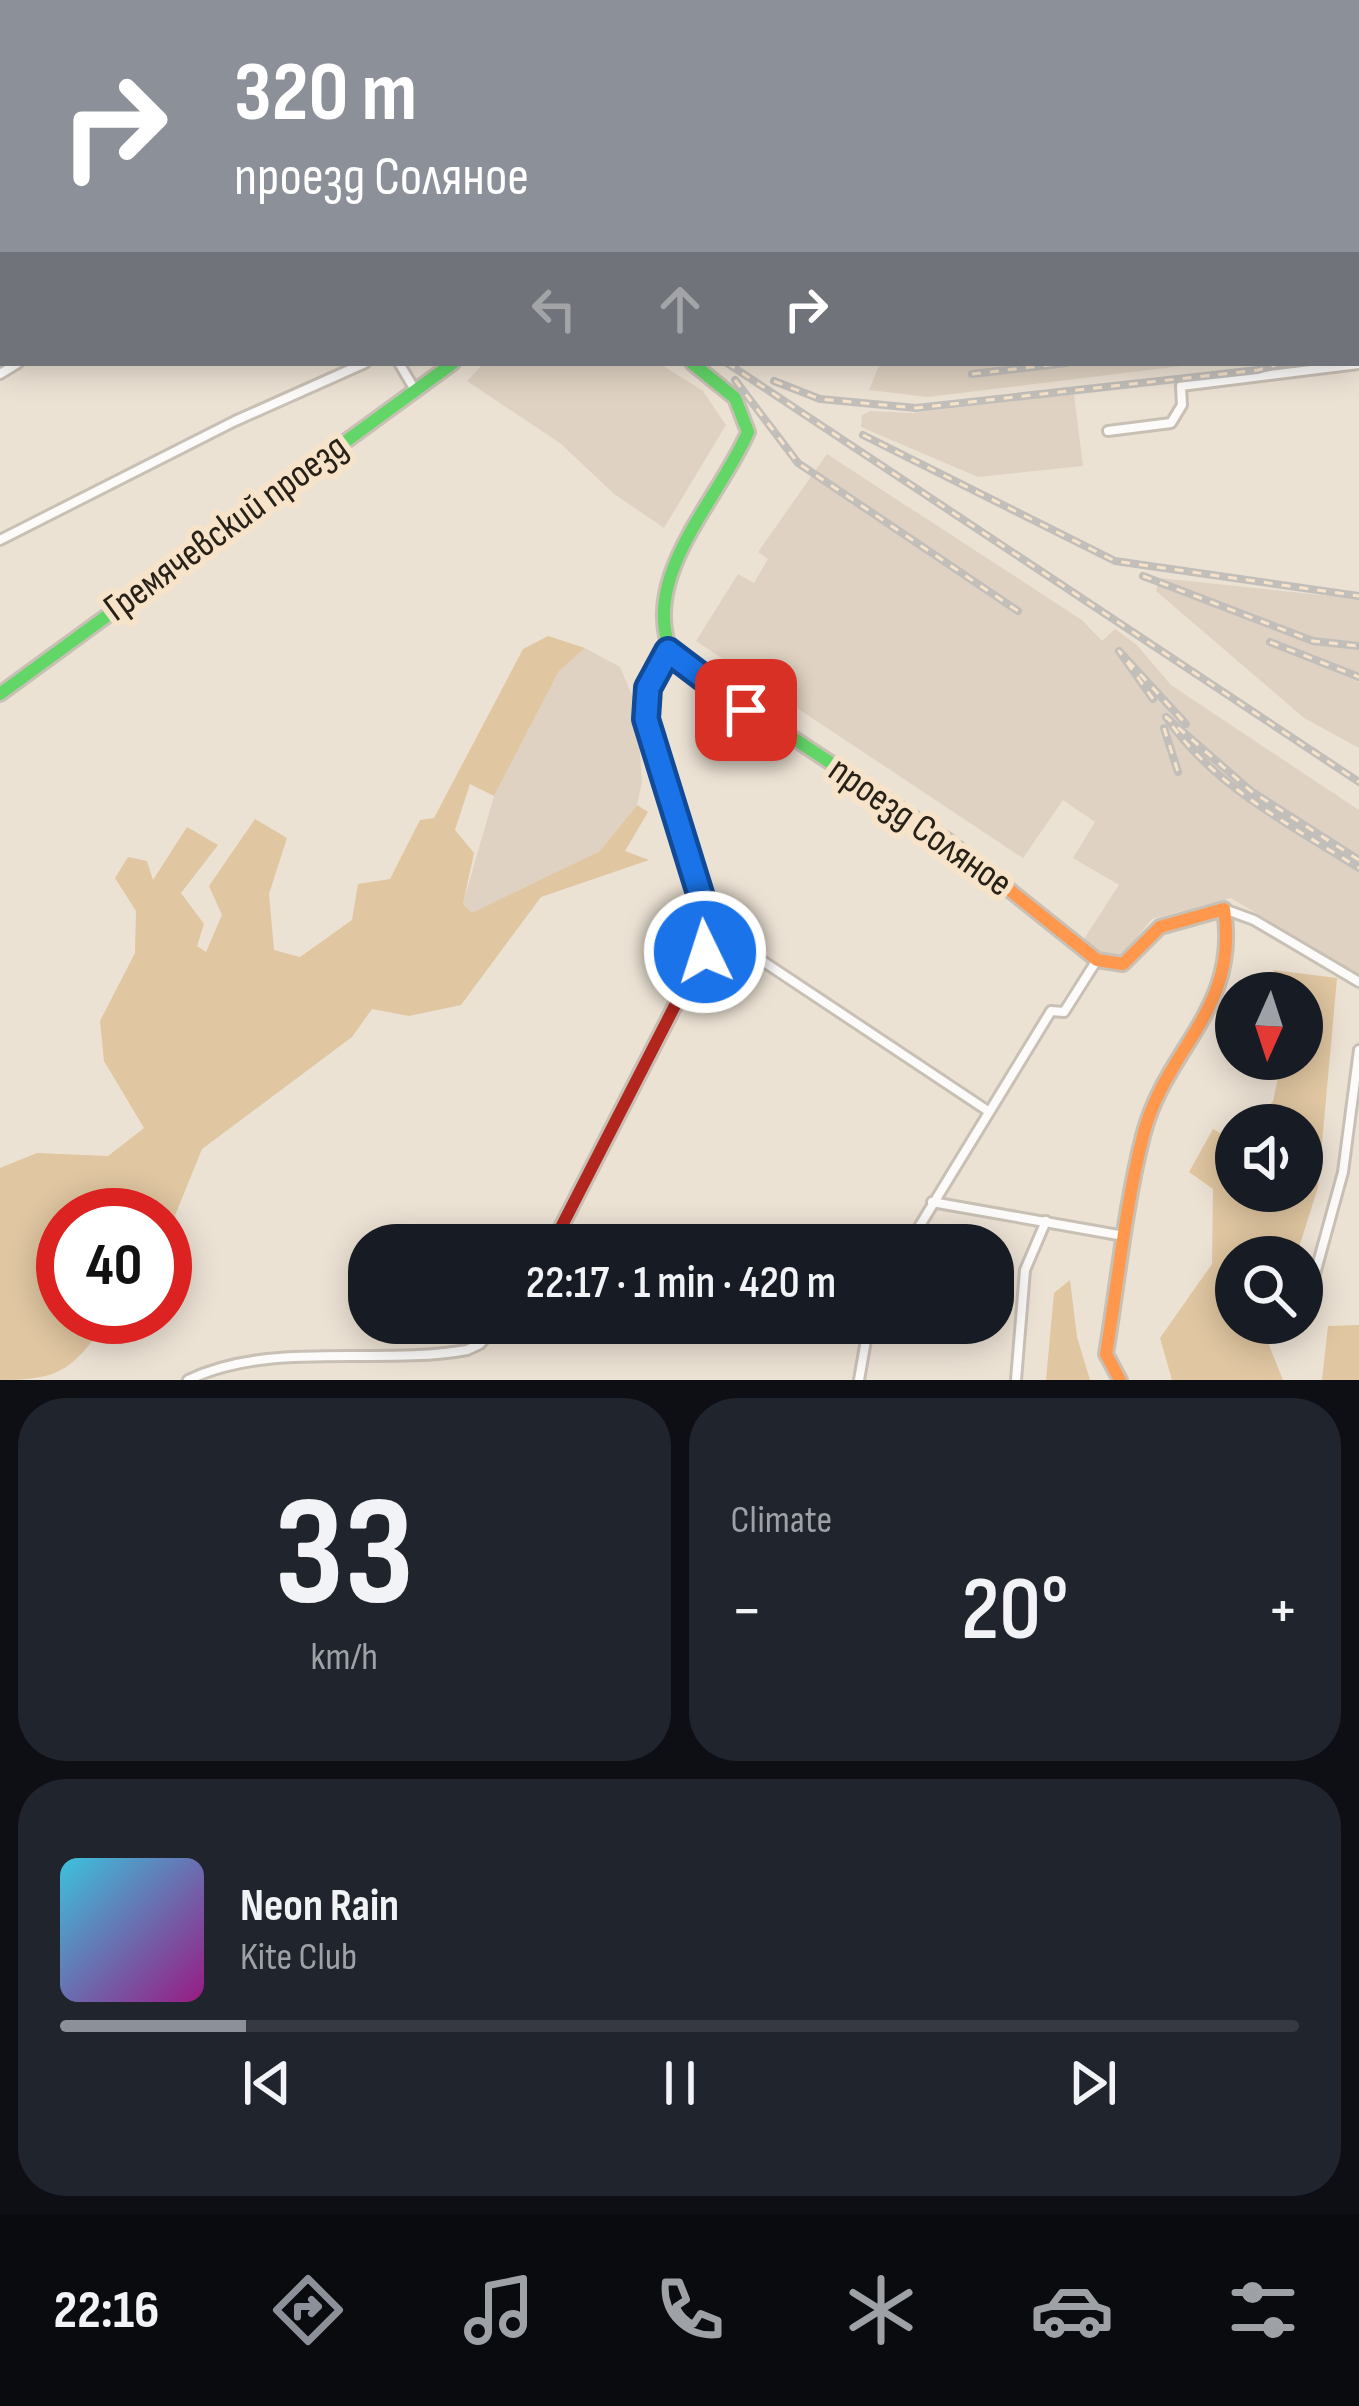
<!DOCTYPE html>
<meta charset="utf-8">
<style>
:root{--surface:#171b24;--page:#20242c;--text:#f1f3f6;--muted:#9ea1a6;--line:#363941;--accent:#8c9099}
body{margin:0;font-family:"Sofia Sans Condensed",sans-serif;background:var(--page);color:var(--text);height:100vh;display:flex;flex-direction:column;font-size:45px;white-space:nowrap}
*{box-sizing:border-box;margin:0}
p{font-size:39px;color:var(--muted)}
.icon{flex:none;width:66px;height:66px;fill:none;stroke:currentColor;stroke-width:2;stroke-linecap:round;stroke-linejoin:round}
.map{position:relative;height:1380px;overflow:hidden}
.sheet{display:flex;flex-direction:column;gap:18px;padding:18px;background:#0d0f14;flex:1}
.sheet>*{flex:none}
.guide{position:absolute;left:0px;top:0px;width:1359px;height:366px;box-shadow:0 6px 30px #0003;background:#8c9099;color:#fff;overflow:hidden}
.needle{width:78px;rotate:183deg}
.buttons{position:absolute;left:1215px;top:972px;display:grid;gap:24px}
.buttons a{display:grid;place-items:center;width:108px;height:108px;border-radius:50%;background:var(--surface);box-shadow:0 6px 30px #0003;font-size:60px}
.speed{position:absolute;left:36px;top:1188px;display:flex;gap:24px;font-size:60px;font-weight:700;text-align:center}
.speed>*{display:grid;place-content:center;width:156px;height:156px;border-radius:50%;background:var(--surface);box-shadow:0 6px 30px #0003;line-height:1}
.speed .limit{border:18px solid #d22;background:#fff;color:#111}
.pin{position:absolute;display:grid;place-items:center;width:102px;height:102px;color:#fff;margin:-51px;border-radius:24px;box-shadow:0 6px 18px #0006}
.me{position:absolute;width:132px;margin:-66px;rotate:356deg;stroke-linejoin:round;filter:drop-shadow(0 0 9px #0008)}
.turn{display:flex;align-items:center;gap:42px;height:252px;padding:0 36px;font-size:54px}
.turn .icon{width:156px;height:156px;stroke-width:2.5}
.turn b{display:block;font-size:84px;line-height:102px}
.lanes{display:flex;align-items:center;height:114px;padding:0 36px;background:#0003;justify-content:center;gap:60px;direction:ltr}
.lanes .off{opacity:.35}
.big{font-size:90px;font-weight:600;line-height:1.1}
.sheet .card{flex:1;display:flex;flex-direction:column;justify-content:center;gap:18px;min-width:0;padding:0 42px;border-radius:48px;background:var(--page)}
.sheet .dial{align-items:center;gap:0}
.dial b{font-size:156px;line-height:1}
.song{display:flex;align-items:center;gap:36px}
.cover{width:144px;height:144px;border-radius:18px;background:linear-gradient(135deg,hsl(190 70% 55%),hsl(310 70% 35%))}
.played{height:12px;border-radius:6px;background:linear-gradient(90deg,var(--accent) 15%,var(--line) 15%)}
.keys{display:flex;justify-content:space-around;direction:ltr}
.heat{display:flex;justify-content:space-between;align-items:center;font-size:66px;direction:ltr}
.sheet .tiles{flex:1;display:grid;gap:18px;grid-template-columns:1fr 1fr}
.card:last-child{grid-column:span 2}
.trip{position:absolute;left:348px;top:1224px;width:666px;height:120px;border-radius:48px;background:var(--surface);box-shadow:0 6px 30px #0003;font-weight:600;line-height:120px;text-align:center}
.dock{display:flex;height:192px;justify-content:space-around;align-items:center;background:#090b0e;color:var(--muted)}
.dock .icon{width:84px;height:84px}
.dock .on{color:var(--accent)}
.dock b{font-size:54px;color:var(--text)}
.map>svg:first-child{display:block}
.industrial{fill:#dfd2c2}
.green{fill:#e0c6a1}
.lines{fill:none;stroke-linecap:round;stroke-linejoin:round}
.street-casing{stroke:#c9c0b5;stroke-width:14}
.fast-casing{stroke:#c9c0b5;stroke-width:18}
.slow-casing{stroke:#c9c0b5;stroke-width:18}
.jam-casing{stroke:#c9c0b5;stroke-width:18}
.street{stroke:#fcfbf9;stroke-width:8}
.fast{stroke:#63d668;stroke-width:12}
.slow{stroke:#ff974d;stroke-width:12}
.jam{stroke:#b3261e;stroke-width:12}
.rail-casing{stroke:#c2bfbb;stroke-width:8}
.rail{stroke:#f6e3c9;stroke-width:3;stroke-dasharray:9;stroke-linecap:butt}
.route-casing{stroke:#114b97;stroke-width:30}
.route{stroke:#1a73e8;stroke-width:21}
.labels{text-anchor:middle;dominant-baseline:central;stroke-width:12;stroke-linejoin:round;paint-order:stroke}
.street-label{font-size:39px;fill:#282117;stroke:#f6e3c9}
</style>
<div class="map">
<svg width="1359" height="1380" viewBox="0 0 1359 1380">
<rect width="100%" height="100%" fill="#ece2d4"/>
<g class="industrial">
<polygon points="484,363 659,363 703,391 726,425 664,528 614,494 560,443 467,381"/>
<polygon points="880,363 1206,363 928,397 869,390"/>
<polygon points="1074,394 1083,466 978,477 861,427 862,415 870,411 912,413"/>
<polygon points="827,454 1082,620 1102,641 1115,629 1137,645 1171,685 1359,810 1359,975 1231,898 1152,919 1117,962 1100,958 1080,945 1119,885 1073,858 1095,822 1063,800 1023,858 696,641 738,574 754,583 768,559 758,552"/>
<polygon points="1159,578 1359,599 1359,748 1304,718 1156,591"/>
<polygon points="585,648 620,667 637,707 642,782 637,805 600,851 471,914 463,903 494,796 559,671"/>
</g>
<g class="green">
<path d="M548,636L585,648L559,671L494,796L470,784L455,830L474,853L463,904L472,913L600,851L637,805L648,812L625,851L649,860L541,897L461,1005L409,1016L372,1009L352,1037L202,1149L165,1240V1215H63V1317H110C73,1368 64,1380 0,1380V1168L37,1153L108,1156L144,1128L104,1061L100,1021L135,953L136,911L115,878L128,857L147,861L153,880L187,827L218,845L181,893L204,924L197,946L206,952L222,915L209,886L255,819L287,838L269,894L274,950L300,957L352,920L358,884L390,879L420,820L434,818L523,649Z"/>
<polygon points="1273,970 1337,978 1318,1187 1296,1257 1236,1257 1236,1323 1276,1323 1269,1345 1283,1380 1172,1380 1160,1338 1212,1264 1213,1189 1189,1172 1213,1129 1236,1142 1236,1191 1302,1191 1302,1125 1255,1125 1273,1101 1282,1059 1302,1059 1302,993 1287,993"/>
<polygon points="1070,1280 1077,1337 1090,1380 1046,1380 1054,1293"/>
<polygon points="1359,1325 1359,1380 1322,1380 1328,1326"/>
</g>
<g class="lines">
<defs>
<g id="street">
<polyline points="132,0 136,3"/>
<polyline points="655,3 656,0"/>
<polyline points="0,65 3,63"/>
<polyline points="0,109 3,108"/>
<polyline points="399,363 415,390"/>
<polyline points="0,374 18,363"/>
<polyline points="1108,431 1171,423 1182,405 1181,386 1359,364"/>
<polyline points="0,540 235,421 365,363"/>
<polyline points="1224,909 1254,920 1359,982"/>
<polyline points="707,924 988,1111"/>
<polyline points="932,1202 1124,1236"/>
<polyline points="908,1245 1051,1011 1064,1012 1097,960"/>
<polyline points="1312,1285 1343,1172 1359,1050"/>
<path d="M188,1380C271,1340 378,1366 467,1350L480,1344L498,1323"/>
<polyline points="859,1380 869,1323"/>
<polyline points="1016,1380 1025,1270 1046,1221"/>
</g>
<g id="fast">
<path d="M692,363L735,398L748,432C718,502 635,580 674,659L947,840L992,876"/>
<polyline points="0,694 453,363"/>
</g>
<path id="slow" d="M992,876L1097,960L1123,964L1160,927L1224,909C1240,1010 1165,1048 1143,1136C1125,1207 1118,1282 1106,1354L1120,1380"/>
<polyline id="jam" points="552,1245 706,945 701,897 646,719 648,688 668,651"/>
</defs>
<use href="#street" class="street-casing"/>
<use href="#fast" class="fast-casing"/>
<use href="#slow" class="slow-casing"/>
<use href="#jam" class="jam-casing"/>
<use href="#street" class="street"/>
<use href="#fast" class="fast"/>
<use href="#slow" class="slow"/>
<use href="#jam" class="jam"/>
<defs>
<g id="rail">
<polyline points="175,0 179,3"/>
<polyline points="198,0 203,3"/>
<polyline points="1356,341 1359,340"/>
<polyline points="727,363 1359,782"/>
<polyline points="972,374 1067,363"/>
<polyline points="735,380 798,463 1018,611"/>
<polyline points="774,381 820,399 916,408 1258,370 1283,363"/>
<polyline points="863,435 1115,561 1359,596"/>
<polyline points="1143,576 1313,641 1359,646"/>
<polyline points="1270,642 1359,677"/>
<polyline points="1153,699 1119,651 1186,724"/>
<polyline points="1164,728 1178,772"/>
<path d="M1359,860L1251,791L1166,717C1213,786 1289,824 1359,868"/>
</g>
</defs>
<use href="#rail" class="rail-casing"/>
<use href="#rail" class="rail"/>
</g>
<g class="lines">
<defs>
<polyline id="route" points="705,952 701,897 646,719 648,688 668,651 746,710"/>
</defs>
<use href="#route" class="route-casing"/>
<use href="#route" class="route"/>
</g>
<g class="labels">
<g class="street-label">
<text transform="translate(226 528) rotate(-36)">Гремячевский проезд</text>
<text transform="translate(920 827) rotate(35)">проезд Соляное</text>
</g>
</g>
</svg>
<div class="buttons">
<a><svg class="needle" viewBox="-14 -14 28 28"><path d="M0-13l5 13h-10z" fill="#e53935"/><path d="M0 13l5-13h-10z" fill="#9ea1a6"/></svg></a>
<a><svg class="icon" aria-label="sound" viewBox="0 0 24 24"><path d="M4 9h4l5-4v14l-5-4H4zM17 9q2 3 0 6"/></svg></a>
<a><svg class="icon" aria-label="search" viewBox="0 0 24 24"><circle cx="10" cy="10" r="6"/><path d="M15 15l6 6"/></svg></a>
</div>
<div class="speed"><div class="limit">40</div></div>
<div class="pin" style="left:746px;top:710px;background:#d93025"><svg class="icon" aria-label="arrive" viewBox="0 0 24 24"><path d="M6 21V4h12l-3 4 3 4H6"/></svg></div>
<svg class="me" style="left:705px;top:952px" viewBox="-20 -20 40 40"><circle r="17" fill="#1a73e8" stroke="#fff" stroke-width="3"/><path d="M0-11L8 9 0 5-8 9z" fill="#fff"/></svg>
<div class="trip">22:17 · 1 min · 420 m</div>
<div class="guide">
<div class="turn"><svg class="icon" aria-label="right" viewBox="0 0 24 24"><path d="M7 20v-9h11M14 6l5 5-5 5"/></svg><div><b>320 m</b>проезд Соляное</div></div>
<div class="lanes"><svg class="icon off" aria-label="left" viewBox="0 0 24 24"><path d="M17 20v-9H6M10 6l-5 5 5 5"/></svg><svg class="icon off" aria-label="ahead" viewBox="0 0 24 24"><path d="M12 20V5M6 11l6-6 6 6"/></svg><svg class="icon" aria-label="right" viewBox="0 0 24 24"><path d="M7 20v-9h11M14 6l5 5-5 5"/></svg></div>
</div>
</div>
<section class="sheet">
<div class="tiles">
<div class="card dial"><b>33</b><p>km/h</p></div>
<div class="card"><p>Climate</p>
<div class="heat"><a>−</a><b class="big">20°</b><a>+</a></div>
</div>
<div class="card">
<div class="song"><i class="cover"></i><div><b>Neon Rain</b><p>Kite Club</p></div></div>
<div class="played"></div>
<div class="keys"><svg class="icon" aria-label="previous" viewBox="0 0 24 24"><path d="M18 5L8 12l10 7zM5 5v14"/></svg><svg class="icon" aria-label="pause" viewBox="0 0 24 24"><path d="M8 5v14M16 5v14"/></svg><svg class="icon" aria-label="next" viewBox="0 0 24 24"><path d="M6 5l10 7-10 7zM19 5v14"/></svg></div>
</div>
</div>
</section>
<nav class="dock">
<b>22:16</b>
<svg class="icon on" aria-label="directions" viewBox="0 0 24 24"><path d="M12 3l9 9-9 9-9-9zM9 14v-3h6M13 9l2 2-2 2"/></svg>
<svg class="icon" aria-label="music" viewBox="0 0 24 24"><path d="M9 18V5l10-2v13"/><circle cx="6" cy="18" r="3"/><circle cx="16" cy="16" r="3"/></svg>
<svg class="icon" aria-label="phone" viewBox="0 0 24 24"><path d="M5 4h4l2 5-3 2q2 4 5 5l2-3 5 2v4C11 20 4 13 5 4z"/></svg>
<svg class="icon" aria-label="climate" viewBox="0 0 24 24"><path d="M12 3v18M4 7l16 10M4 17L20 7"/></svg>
<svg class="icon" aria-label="car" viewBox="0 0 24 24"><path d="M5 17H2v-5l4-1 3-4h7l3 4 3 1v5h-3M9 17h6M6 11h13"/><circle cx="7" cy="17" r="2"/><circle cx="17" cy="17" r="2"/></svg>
<svg class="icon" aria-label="filters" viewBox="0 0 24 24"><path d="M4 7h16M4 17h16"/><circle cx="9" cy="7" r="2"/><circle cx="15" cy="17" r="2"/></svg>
</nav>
